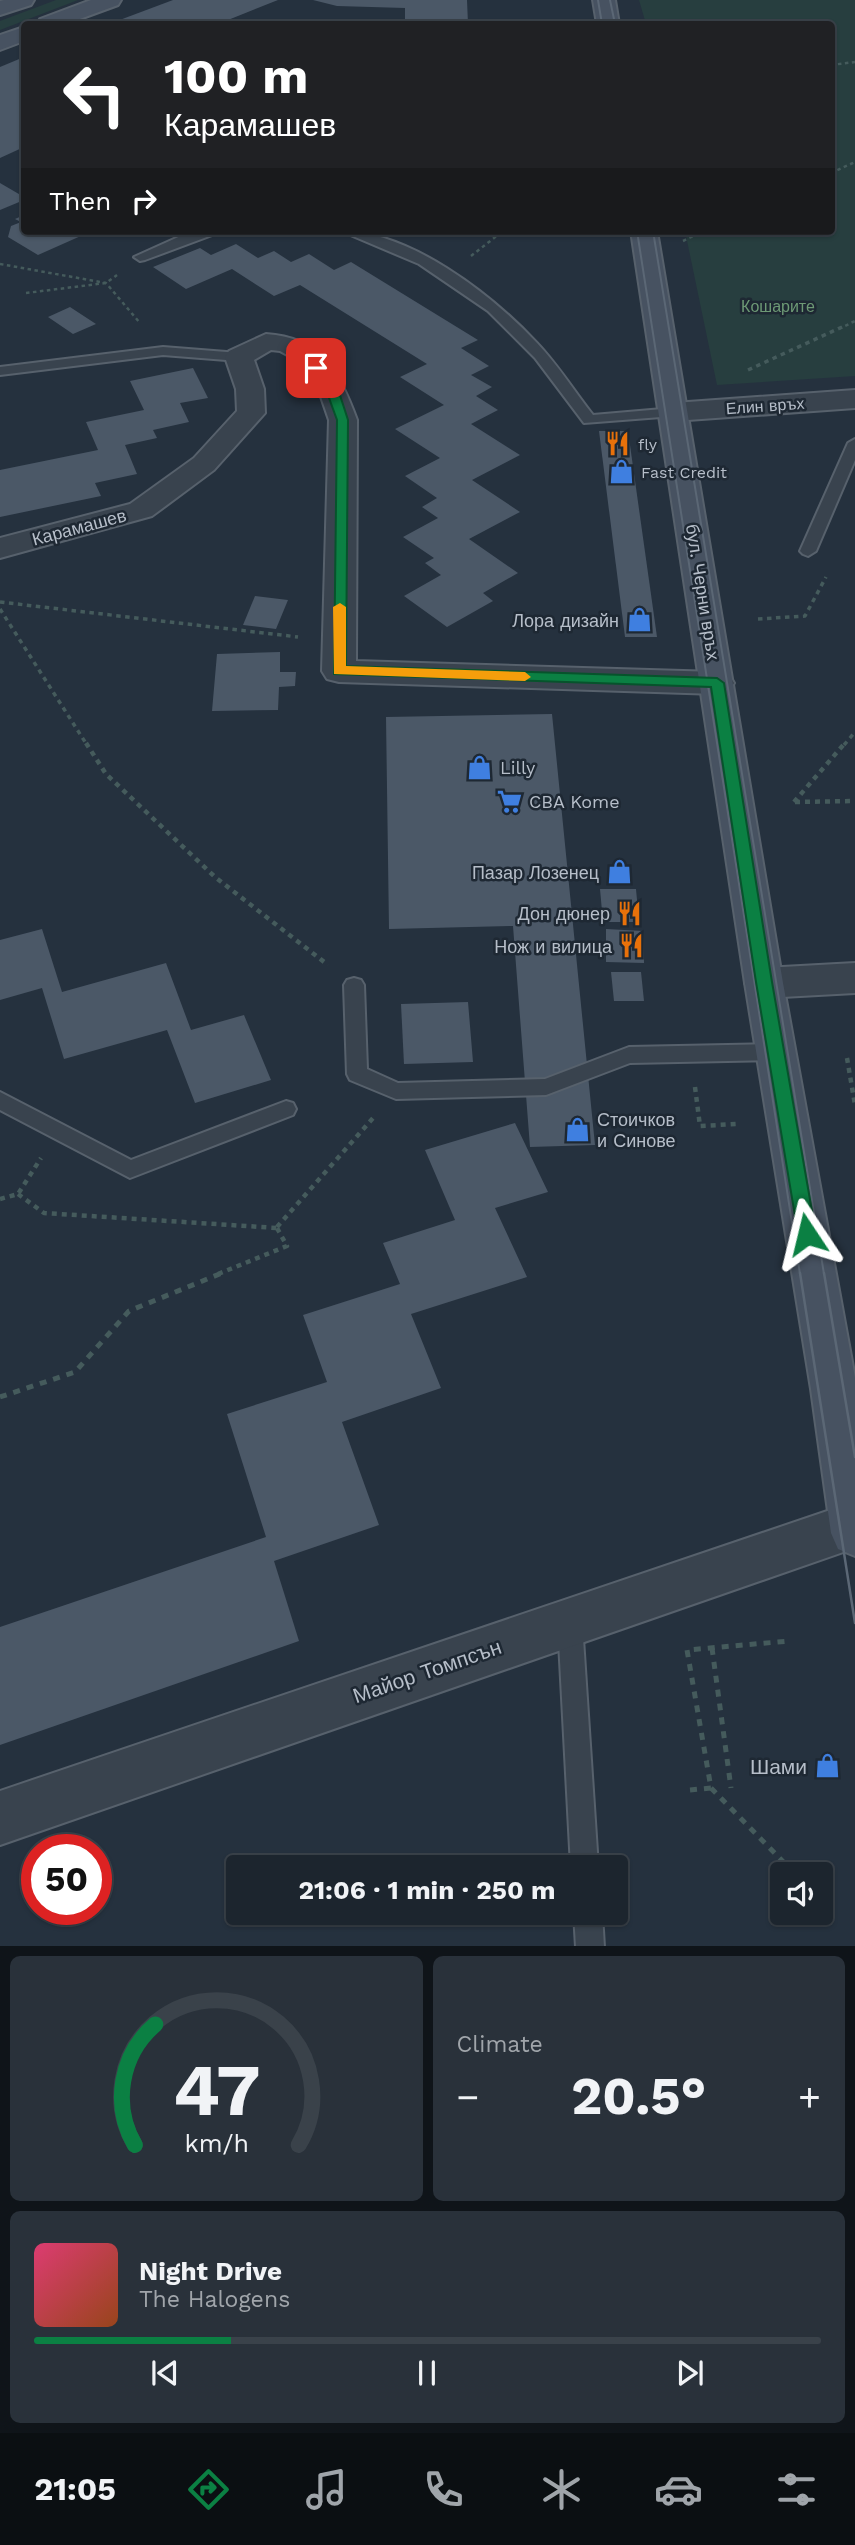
<!DOCTYPE html>
<meta charset="utf-8">
<style>
:root{--surface:#1c252e;--page:#29313a;--text:#f1f3f6;--muted:#a0a5aa;--line:#3a424a;--accent:#0b8043}
body{margin:0;font-family:"Work Sans",sans-serif;background:var(--page);color:var(--text);height:100vh;display:flex;flex-direction:column;font-size:26px;white-space:nowrap}
*{box-sizing:border-box;margin:0}
p{font-size:23px;color:var(--muted)}
.icon{flex:none;width:38px;height:38px;fill:none;stroke:currentColor;stroke-width:2;stroke-linecap:round;stroke-linejoin:round}
.map{position:relative;height:1946px;overflow:hidden}
.side{display:flex;flex-direction:column;gap:10px;padding:10px;background:#0f1419;flex:1}
.side>*{flex:none}
.top-card{position:absolute;left:21px;top:21px;width:814px;height:214px;border-radius:7px;box-shadow:0 2px 5px #0004,0 0 0 2px var(--line);background:#202124;color:#fff;overflow:hidden}
.fabs{position:absolute;left:770px;top:1862px;display:grid;gap:14px}
.fabs a{display:grid;place-items:center;width:63px;height:63px;border-radius:7px;background:var(--surface);box-shadow:0 2px 5px #0004,0 0 0 2px var(--line);font-size:35px}
.speed{position:absolute;left:21px;top:1834px;display:flex;gap:14px;font-size:35px;font-weight:700;text-align:center}
.speed>*{display:grid;place-content:center;width:91px;height:91px;border-radius:50%;background:var(--surface);box-shadow:0 2px 5px #0004,0 0 0 2px var(--line);line-height:1}
.speed .limit{border:10px solid #d22;background:#fff;color:#111}
.pin{position:absolute;display:grid;place-items:center;width:60px;height:60px;color:#fff;margin:-30px;border-radius:14px;box-shadow:0 4px 10px #0006}
.me{position:absolute;width:77px;margin:-38px;rotate:350deg;stroke-linejoin:round;filter:drop-shadow(0 0 5px #0008)}
.turn{display:flex;align-items:center;gap:24px;height:147px;padding:0 28px;font-size:32px}
.turn .icon{width:91px;height:91px;stroke-width:2.5}
.turn b{display:block;font-size:49px;line-height:60px}
.then{display:flex;align-items:center;height:66px;padding:0 28px;background:#0003;gap:14px;font-size:26px}
.big{font-size:52px;font-weight:700;line-height:1.1}
.side .widget{flex:1;display:flex;flex-direction:column;justify-content:center;gap:10px;min-width:0;padding:0 24px;border-radius:10px;background:var(--page)}
.side .dial{align-items:center;gap:0}
.dial svg{height:182px;overflow:visible;fill:none;stroke:var(--line);stroke-width:7;stroke-linecap:round;text-anchor:middle}
.dial text{fill:var(--text);stroke:none}
.song{display:flex;align-items:center;gap:21px}
.cover{width:84px;height:84px;border-radius:10px;background:linear-gradient(135deg,hsl(340 70% 55%),hsl(20 70% 35%))}
.played{height:7px;border-radius:4px;background:linear-gradient(90deg,var(--accent) 25%,var(--line) 25%)}
.keys{display:flex;justify-content:space-around;direction:ltr}
.heat{display:flex;justify-content:space-between;align-items:center;font-size:38px;direction:ltr}
.side .tiles{flex:1;display:grid;gap:10px;grid-template-columns:1fr 1fr}
.widget:last-child{grid-column:span 2}
.trip{position:absolute;left:226px;top:1855px;width:402px;height:70px;border-radius:7px;background:var(--surface);box-shadow:0 2px 5px #0004,0 0 0 2px var(--line);font-weight:700;line-height:70px;text-align:center}
.menu{display:flex;height:112px;justify-content:space-around;align-items:center;background:#0b0f12;color:var(--muted)}
.menu .icon{width:49px;height:49px}
.menu .selected{color:var(--accent)}
.menu b{font-size:32px;color:var(--text)}
.map>svg:first-child{display:block}
.green{fill:#273e3f}
.building{fill:#4b5867}
.lines{fill:none;stroke-linecap:round;stroke-linejoin:round}
.lane-casing{stroke:#57616c;stroke-width:4}
.street-casing{stroke:#57616c;stroke-width:4}
.secondary-casing{stroke:#57616c;stroke-width:4}
.path-far3{stroke:#455b5c;stroke-width:2.5;stroke-dasharray:3.5 3.5;stroke-linecap:butt}
.path-far2{stroke:#455b5c;stroke-width:3.5;stroke-dasharray:4.5 4.5;stroke-linecap:butt}
.path-far1{stroke:#455b5c;stroke-width:4.5;stroke-dasharray:5 5;stroke-linecap:butt}
.path{stroke:#455b5c;stroke-width:5;stroke-dasharray:7 7;stroke-linecap:butt}
.lane{fill:#39434e;fill-rule:evenodd}
.street{fill:#39434e;fill-rule:evenodd}
.secondary{fill:#475261;fill-rule:evenodd}
.tram-far1{stroke:#5b6775;stroke-width:2}
.tram{stroke:#5b6775;stroke-width:2.5}
.route{fill:#0b8043;stroke:#07532c;stroke-width:2}
.slow{fill:#f59e0b}
.labels{text-anchor:middle;dominant-baseline:central;stroke-width:5;stroke-linejoin:round;paint-order:stroke}
.far-park-label{font-size:16px;fill:#6d9975;stroke:#1e2833}
.far-street-label{font-size:16px;fill:#b6bec9;stroke:#1e2833}
.far-poi-label{font-size:16px;fill:#b6bec9;stroke:#1e2833;text-anchor:start}
.street-label{font-size:18px;fill:#b6bec9;stroke:#1e2833}
.poi-label{font-size:18px;fill:#b6bec9;stroke:#1e2833;text-anchor:end}
.near-street-label{font-size:21px;fill:#b6bec9;stroke:#1e2833}
.near-poi-label{font-size:21px;fill:#b6bec9;stroke:#1e2833;text-anchor:end}
</style>
<div class="map">
<svg width="855" height="1947" viewBox="0 0 855 1947">
<rect width="100%" height="100%" fill="#25313e"/>
<g class="green">
<polygon points="56,0 78,0 0,30 0,21"/>
<polygon points="639,0 855,0 855,376 717,385 685,231 831,231 831,24 646,24"/>
</g>
<g class="building">
<polygon points="173,0 278,0 218,24 109,24"/>
<polygon points="313,0 467,0 468,24 405,24 405,8 337,6"/>
<polygon points="24,57 24,147 0,158 0,67"/>
<polygon points="0,183 24,197 24,200 0,210"/>
<polygon points="24,215 24,231 92,231 38,255 8,237 11,226 21,222 15,219"/>
<polygon points="236,244 258,258 274,251 291,262 309,254 334,270 351,262 478,340 461,348 489,366 471,375 492,387 476,396 498,410 471,424 520,455 472,480 520,512 469,539 518,573 483,593 493,601 447,627 404,596 441,575 425,563 434,558 403,537 438,518 422,507 437,498 405,476 440,458 395,429 444,405 400,377 427,364 300,285 274,296 232,269 186,289 153,267 200,248 211,255"/>
<polygon points="70,307 96,324 73,334 48,317"/>
<polygon points="193,368 208,398 180,403 189,422 153,430 157,438 125,445 137,474 95,483 101,496 0,517 0,470 98,450 86,422 144,410 130,381"/>
<polygon points="599,431 628,431 657,637 625,637"/>
<polygon points="255,596 288,600 276,629 243,625"/>
<polygon points="280,652 280,672 296,672 295,686 279,687 278,710 212,711 217,654"/>
<polygon points="552,714 595,1145 530,1147 513,926 389,929 386,717"/>
<polygon points="600,889 636,889 639,922 603,922"/>
<polygon points="42,929 62,992 166,963 191,1030 244,1015 271,1080 195,1103 167,1030 64,1059 42,988 0,1000 0,940"/>
<polygon points="606,929 643,931 644,963 606,962"/>
<polygon points="611,972 641,972 644,1001 614,1001"/>
<polygon points="468,1002 473,1062 404,1064 401,1004"/>
<polygon points="515,1123 548,1192 495,1208 527,1277 411,1314 441,1388 342,1422 379,1525 274,1561 299,1641 0,1745 0,1627 266,1537 227,1414 327,1382 303,1315 400,1284 383,1243 455,1220 425,1150"/>
</g>
<g class="lines">
<defs>
<g id="lane">
<polygon points="200,231 223,231 145,260 140,261 134,257 185,234"/>
<path d="M341,231C410,231 491,294 537,343C558,365 574,391 593,415L674,408L681,412L674,416L584,423L535,358L488,311L419,264Z"/>
<polygon points="163,347 239,353 246,357 239,361 163,355 0,375 0,367"/>
<polygon points="855,439 855,460 816,551 808,556 803,554 800,551 848,443"/>
<polygon points="354,978 361,980 364,985 367,1069 398,1083 545,1079 629,1047 776,1044 783,1046 786,1052 783,1058 776,1060 630,1063 546,1095 396,1099 350,1080 347,1074 344,985 347,980"/>
<polygon points="0,1092 131,1160 286,1101 293,1103 296,1109 293,1115 130,1178 0,1110"/>
<polygon points="570,1611 579,1614 582,1623 598,1867 571,1867 558,1623 561,1614"/>
<polygon points="574,1913 602,1913 604,1947 576,1947"/>
</g>
<g id="street">
<path d="M266,334C321,337 340,373 357,420L356,661L717,672L729,675L734,683L729,691L717,694L339,682L327,679L322,671L329,420L318,388L291,357L280,351L271,350L254,360L264,389L265,413L214,470L152,516L0,558V538L130,504L194,458L237,411L236,389L225,357L229,351Z"/>
<polygon points="855,390 855,408 674,421 664,418 660,412 664,406 674,403"/>
<polygon points="855,963 855,993 764,998 750,994 745,983 750,972 764,968"/>
<polygon points="854,1502 855,1548 0,1845 0,1791"/>
</g>
<g id="secondary">
<polygon points="4,0 34,0 31,5 0,15 0,1"/>
<polygon points="91,0 121,0 118,5 66,24 37,24 40,19"/>
<polygon points="593,0 615,0 619,24 597,24"/>
<polygon points="24,27 24,41 0,50 0,35"/>
<polygon points="631,231 657,231 783,983 855,1378 855,1556 838,1549 831,1533 811,1389 745,983"/>
</g>
</defs>
<use href="#lane" class="lane-casing"/>
<use href="#street" class="street-casing"/>
<use href="#secondary" class="secondary-casing"/>
<g class="path-far3">
<polyline points="831,65 855,62"/>
<polyline points="831,173 855,162"/>
<polyline points="683,241 704,231"/>
<polyline points="471,256 503,231"/>
<polyline points="0,264 106,283 140,323"/>
<polyline points="26,293 106,283 117,275"/>
<polyline points="839,329 855,321"/>
</g>
<g class="path-far2">
<polyline points="748,370 842,327"/>
<polyline points="0,602 298,637"/>
<polyline points="0,609 87,745"/>
<polyline points="758,619 805,616 826,577"/>
<polyline points="844,745 855,732"/>
</g>
<g class="path-far1">
<polyline points="86,743 106,774 215,877 328,965"/>
<polyline points="794,802 845,743"/>
<polyline points="795,802 855,801"/>
<polyline points="847,1058 855,1105"/>
<polyline points="695,1087 700,1126 736,1124"/>
<polyline points="18,1194 44,1213 277,1228"/>
<polyline points="0,1199 18,1194 41,1158"/>
<polyline points="277,1227 373,1118"/>
<polyline points="218,1274 287,1246 277,1228"/>
</g>
<g class="path">
<polyline points="0,1397 75,1372 129,1311 222,1273"/>
<polyline points="712,1648 731,1788"/>
<polyline points="711,1788 795,1874"/>
<polyline points="690,1790 711,1788 687,1650 789,1641"/>
<polyline points="821,1901 824,1905"/>
</g>
<use href="#lane" class="lane"/>
<use href="#street" class="street"/>
<use href="#secondary" class="secondary"/>
<g class="tram-far1">
<polyline points="598,0 602,24"/>
<polyline points="610,0 615,24"/>
<polyline points="637,231 800,1274"/>
<polyline points="653,231 824,1274"/>
</g>
<g class="tram">
<polyline points="800,1273 855,1623"/>
<polyline points="824,1273 855,1457"/>
</g>
</g>
<polygon class="route" points="316,365 320,366 337,386 348,420 346,666 717,678 724,683 772,982 816,1234 814,1239 807,1241 801,1239 798,1234 756,982 711,687 334,674 337,420 325,387 310,368"/>
<polygon class="slow" points="340,603 346,607 346,666 525,672 531,677 525,681 334,674 333,607"/>
<defs>
<symbol id="restaurant-bare" viewBox="-9 -9 18 18"><path d="M-5-6h1v4h1v-4h1v4h1v-4h1v5L-1.5 .5V6h-2V.5L-5-1ZM5-6V6H3V1.5H1.5Q1.5-4 5-6Z" fill="#e8710a" stroke="#1e2833" stroke-width="2.5" paint-order="stroke"/></symbol>
<symbol id="shop-bare" viewBox="-9 -9 18 18"><path d="M-5-2.5h2.3a2.7 3.5 0 0 1 5.4 0H5L5.5 6h-11ZM-1.5-2.5h3a1.5 2.3 0 0 0-3 0Z" fill="#3f7fe0" stroke="#1e2833" stroke-width="2.5" paint-order="stroke"/></symbol>
<symbol id="supermarket-bare" viewBox="-9 -9 18 18"><path d="M-6-5.5h2.5l.6 2H6L4.5 2H-2.5L-4.4-4H-6ZM-1.5 3.2a1.3 1.3 0 1 0 .1 0ZM3 3.2a1.3 1.3 0 1 0 .1 0Z" fill="#3f7fe0" stroke="#1e2833" stroke-width="2.5" paint-order="stroke"/></symbol>
</defs>
<g fill-rule="evenodd">
<use href="#restaurant-bare" x="600" y="426" width="35" height="35"/>
<use href="#shop-bare" x="604" y="454" width="35" height="35"/>
<use href="#shop-bare" x="622" y="602" width="35" height="35"/>
<use href="#shop-bare" x="462" y="750" width="35" height="35"/>
<use href="#supermarket-bare" x="492" y="784" width="35" height="35"/>
<use href="#shop-bare" x="602" y="854" width="35" height="35"/>
<use href="#restaurant-bare" x="612" y="896" width="35" height="35"/>
<use href="#restaurant-bare" x="614" y="928" width="35" height="35"/>
<use href="#shop-bare" x="560" y="1112" width="35" height="35"/>
<use href="#shop-bare" x="810" y="1748" width="35" height="35"/>
</g>
<g class="labels">
<g class="far-park-label">
<text x="778" y="306">Кошарите</text>
</g>
<g class="far-street-label">
<text transform="translate(765 406) rotate(-4)">Елин връх</text>
</g>
<g class="far-poi-label">
<text x="638" y="444">fly</text>
<text x="641" y="472">Fast Credit</text>
</g>
<g class="street-label">
<text transform="translate(79 527) rotate(-15)">Карамашев</text>
<text transform="translate(703 592) rotate(81)">бул. Черни връх</text>
</g>
<g class="poi-label">
<text x="619" y="620">Лора дизайн</text>
<text x="500" y="767" text-anchor="start">Lilly</text>
<text x="529" y="801" text-anchor="start">CBA Kome</text>
<text x="599" y="872">Пазар Лозенец</text>
<text x="610" y="913">Дон дюнер</text>
<text x="612" y="946">Нож и вилица</text>
<text x="597" y="1119" text-anchor="start">Стоичков<tspan x="597" dy="21">и Синове</tspan></text>
</g>
<g class="near-street-label">
<text transform="translate(427 1671) rotate(-19)">Майор Томпсън</text>
</g>
<g class="near-poi-label">
<text x="807" y="1766">Шами</text>
</g>
</g>
</svg>
<div class="fabs">
<a><svg class="icon" aria-label="sound" viewBox="0 0 24 24"><path d="M4 9h4l5-4v14l-5-4H4zM17 9q2 3 0 6"/></svg></a>
</div>
<div class="speed"><div class="limit">50</div></div>
<div class="pin" style="left:316px;top:368px;background:#d93025"><svg class="icon" aria-label="arrive" viewBox="0 0 24 24"><path d="M6 21V4h12l-3 4 3 4H6"/></svg></div>
<svg class="me" style="left:807px;top:1234px" viewBox="-20 -20 40 40"><path d="M0-17L14 15 0 8-14 15z" fill="#0b8043" stroke="#fff" stroke-width="4"/></svg>
<div class="trip">21:06 · 1 min · 250 m</div>
<div class="top-card">
<div class="turn"><svg class="icon" aria-label="left" viewBox="0 0 24 24"><path d="M17 20v-9H6M10 6l-5 5 5 5"/></svg><div><b>100 m</b>Карамашев</div></div>
<div class="then">Then<svg class="icon" aria-label="right" viewBox="0 0 24 24"><path d="M7 20v-9h11M14 6l5 5-5 5"/></svg></div>
</div>
</div>
<section class="side">
<div class="tiles">
<div class="widget dial"><svg viewBox="0 0 100 80">
<path d="M14 69A42 42 0 1 1 86 69"/>
<path d="M14 69A42 42 0 0 1 23 16" stroke="#0b8043"/>
<text x="50" y="56" font-size="32" font-weight="700">47</text>
<text x="50" y="72" font-size="11">km/h</text>
</svg></div>
<div class="widget"><p>Climate</p>
<div class="heat"><a>−</a><b class="big">20.5°</b><a>+</a></div>
</div>
<div class="widget">
<div class="song"><i class="cover"></i><div><b>Night Drive</b><p>The Halogens</p></div></div>
<div class="played"></div>
<div class="keys"><svg class="icon" aria-label="previous" viewBox="0 0 24 24"><path d="M18 5L8 12l10 7zM5 5v14"/></svg><svg class="icon" aria-label="pause" viewBox="0 0 24 24"><path d="M8 5v14M16 5v14"/></svg><svg class="icon" aria-label="next" viewBox="0 0 24 24"><path d="M6 5l10 7-10 7zM19 5v14"/></svg></div>
</div>
</div>
</section>
<nav class="menu">
<b>21:05</b>
<svg class="icon selected" aria-label="directions" viewBox="0 0 24 24"><path d="M12 3l9 9-9 9-9-9zM9 14v-3h6M13 9l2 2-2 2"/></svg>
<svg class="icon" aria-label="music" viewBox="0 0 24 24"><path d="M9 18V5l10-2v13"/><circle cx="6" cy="18" r="3"/><circle cx="16" cy="16" r="3"/></svg>
<svg class="icon" aria-label="phone" viewBox="0 0 24 24"><path d="M5 4h4l2 5-3 2q2 4 5 5l2-3 5 2v4C11 20 4 13 5 4z"/></svg>
<svg class="icon" aria-label="climate" viewBox="0 0 24 24"><path d="M12 3v18M4 7l16 10M4 17L20 7"/></svg>
<svg class="icon" aria-label="car" viewBox="0 0 24 24"><path d="M5 17H2v-5l4-1 3-4h7l3 4 3 1v5h-3M9 17h6M6 11h13"/><circle cx="7" cy="17" r="2"/><circle cx="17" cy="17" r="2"/></svg>
<svg class="icon" aria-label="filters" viewBox="0 0 24 24"><path d="M4 7h16M4 17h16"/><circle cx="9" cy="7" r="2"/><circle cx="15" cy="17" r="2"/></svg>
</nav>
